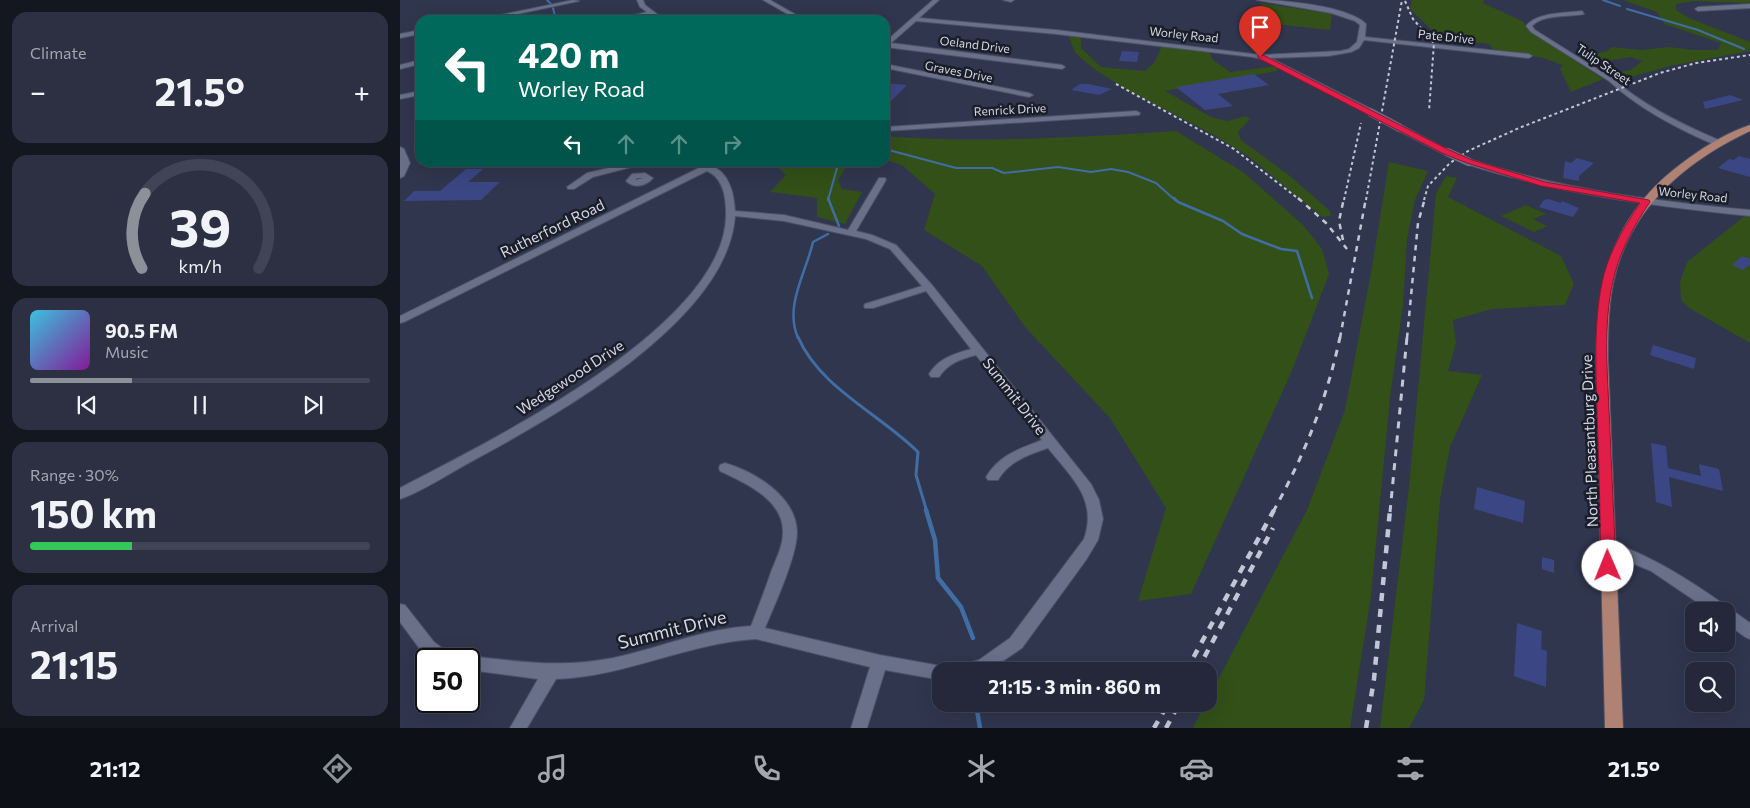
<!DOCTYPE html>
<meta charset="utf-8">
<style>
:root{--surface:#24283a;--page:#2c3042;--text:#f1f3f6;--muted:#a3a6af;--line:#414454;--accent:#8c9099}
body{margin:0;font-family:Commissioner,sans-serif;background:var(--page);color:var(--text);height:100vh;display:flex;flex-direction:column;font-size:19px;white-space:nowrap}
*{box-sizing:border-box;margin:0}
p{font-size:16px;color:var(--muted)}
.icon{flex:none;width:28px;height:28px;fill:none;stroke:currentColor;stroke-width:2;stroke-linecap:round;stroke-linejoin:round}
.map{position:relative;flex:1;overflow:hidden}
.sheet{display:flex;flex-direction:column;gap:12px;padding:12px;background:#141620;width:400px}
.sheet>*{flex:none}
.top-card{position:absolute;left:15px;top:15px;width:475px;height:152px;border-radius:15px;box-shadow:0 5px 20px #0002,0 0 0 1px var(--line);background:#00695c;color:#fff;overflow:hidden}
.tools{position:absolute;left:1285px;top:602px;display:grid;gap:10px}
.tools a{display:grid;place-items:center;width:50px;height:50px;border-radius:10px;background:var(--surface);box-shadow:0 5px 20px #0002,0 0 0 1px var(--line);font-size:25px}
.speed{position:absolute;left:15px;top:648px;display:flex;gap:10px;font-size:25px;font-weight:700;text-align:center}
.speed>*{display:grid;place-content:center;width:65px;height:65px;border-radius:50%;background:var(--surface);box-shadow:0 5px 20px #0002,0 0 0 1px var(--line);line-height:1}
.speed .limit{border:2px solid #111;border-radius:8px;background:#fff;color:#111}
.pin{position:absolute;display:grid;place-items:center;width:42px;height:42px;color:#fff;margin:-51px -21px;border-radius:50% 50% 50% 0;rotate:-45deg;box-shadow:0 0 5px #0007}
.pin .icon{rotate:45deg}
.me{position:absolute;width:55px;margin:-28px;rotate:359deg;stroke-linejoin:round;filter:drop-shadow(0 0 4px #0008)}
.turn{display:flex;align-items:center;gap:18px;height:105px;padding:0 20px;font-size:22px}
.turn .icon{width:65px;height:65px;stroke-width:2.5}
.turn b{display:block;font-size:35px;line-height:42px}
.lanes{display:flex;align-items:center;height:48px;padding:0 20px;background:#0003;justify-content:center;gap:25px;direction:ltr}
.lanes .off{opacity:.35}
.big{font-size:38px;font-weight:700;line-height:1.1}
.sheet .card{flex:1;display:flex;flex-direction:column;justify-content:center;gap:8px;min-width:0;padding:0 18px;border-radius:15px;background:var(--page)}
.sheet .dial{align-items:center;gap:0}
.dial svg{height:130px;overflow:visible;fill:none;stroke:var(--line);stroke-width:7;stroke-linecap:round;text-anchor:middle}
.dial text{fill:var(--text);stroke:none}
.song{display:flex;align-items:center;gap:15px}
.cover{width:60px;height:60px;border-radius:8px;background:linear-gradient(135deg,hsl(190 70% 55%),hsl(290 70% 35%))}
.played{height:5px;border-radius:2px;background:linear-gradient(90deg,var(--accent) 30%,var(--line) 30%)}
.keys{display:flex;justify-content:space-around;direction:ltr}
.heat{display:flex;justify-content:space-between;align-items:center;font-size:28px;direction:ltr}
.charge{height:8px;border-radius:4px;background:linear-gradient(90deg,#34c759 30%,var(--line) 0)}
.trip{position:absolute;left:532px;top:662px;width:285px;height:50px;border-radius:15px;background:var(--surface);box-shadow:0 5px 20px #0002,0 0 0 1px var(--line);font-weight:700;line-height:50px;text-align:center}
.tab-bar{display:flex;height:80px;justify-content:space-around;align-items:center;background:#0e1017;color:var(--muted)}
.tab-bar .icon{width:35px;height:35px}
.tab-bar .current{color:var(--accent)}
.tab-bar b{font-size:22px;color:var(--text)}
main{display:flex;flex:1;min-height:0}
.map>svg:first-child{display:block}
.green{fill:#325018}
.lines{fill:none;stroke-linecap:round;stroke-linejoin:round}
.stream-far3{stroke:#416da5;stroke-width:2}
.stream-far2{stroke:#416da5;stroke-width:2.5}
.stream-far1{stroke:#416da5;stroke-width:3}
.stream{stroke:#416da5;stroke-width:4.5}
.building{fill:#3b4784}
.minor-casing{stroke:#4c5165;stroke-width:2}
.major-casing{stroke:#4c5165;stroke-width:2}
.minor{fill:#69708a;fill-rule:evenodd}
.major{fill:#b08273;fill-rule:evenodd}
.rail-far3{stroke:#c2c6d6;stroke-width:2;stroke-dasharray:3 3;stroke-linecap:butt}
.rail-far2{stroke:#c2c6d6;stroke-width:2.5;stroke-dasharray:5.5 5.5;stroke-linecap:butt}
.rail-far1{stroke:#c2c6d6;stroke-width:3;stroke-dasharray:7 7;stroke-linecap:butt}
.rail{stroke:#c2c6d6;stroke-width:4.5;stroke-dasharray:8 8;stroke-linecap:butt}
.minor-bridge-casing{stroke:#4c5165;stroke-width:9;stroke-linecap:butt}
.minor-bridge{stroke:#69708a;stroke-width:8}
.route{fill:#e11d48;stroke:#92132f}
.labels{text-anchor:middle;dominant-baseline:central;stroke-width:5;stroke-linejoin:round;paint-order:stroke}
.far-street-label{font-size:12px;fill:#d3d7e6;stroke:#1b1e29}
.street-label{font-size:15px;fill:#d3d7e6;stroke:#1b1e29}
.near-street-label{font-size:18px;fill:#d3d7e6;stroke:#1b1e29}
</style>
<main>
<section class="sheet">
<div class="card"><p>Climate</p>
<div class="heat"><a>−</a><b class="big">21.5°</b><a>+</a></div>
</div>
<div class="card dial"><svg viewBox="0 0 100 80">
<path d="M14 69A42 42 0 1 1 86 69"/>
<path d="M14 69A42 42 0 0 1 16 23" stroke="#8c9099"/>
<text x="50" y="56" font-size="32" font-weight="700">39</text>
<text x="50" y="72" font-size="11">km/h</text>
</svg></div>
<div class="card">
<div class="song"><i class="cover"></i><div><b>90.5 FM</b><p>Music</p></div></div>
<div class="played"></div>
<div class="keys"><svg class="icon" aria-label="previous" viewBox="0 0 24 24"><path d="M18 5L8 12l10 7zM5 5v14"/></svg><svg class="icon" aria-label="pause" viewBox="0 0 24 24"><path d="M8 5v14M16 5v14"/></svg><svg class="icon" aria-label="next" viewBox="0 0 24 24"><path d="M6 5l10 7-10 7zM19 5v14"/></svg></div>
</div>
<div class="card"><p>Range · 30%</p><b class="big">150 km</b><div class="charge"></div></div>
<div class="card"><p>Arrival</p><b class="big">21:15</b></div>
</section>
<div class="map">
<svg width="1350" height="728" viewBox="0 0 1350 728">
<rect width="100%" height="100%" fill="#30364e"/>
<g class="green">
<polygon points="1012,0 1084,0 1083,3 1124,22 1126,29 1203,79 1171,92 1160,69 1163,65 1143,58 1093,49 1089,44 1040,38 1010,9"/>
<polygon points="1223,0 1350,0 1349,3 1295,1 1276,4 1276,10 1289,18 1350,42 1350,51 1270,66 1221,80 1209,73 1231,70 1242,61 1231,57 1213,60 1187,60 1181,57 1207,51 1212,47 1241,50 1269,47 1294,50 1318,50 1321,43 1265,24 1257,12"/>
<polygon points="860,3 932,14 930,30 848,21 861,5"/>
<polygon points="668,35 681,37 681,48 701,67 745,71 754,63 762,46 808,50 813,60 830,72 877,66 877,71 765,91 811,117 827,121 846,116 850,119 838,132 841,140 890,176 930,211 931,216 922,217 848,156 812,134 724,88 697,71 683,60 675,52"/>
<path d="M776,131L843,172L903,225L922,249L929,274L891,373L791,594L738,601L766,508L710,418L625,327L582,266L524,230L535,194L502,165L485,160V136C579,144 681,137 776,131Z"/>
<polygon points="989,162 1028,171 1015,200 1007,239 1003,305 990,398 971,596 950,728 793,728 805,704 809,704 809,697 907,510 945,410 972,267"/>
<polygon points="374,163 454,163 448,164 438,180 442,189 462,192 445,224 417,217 417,198 370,192 386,175"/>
<polygon points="1046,176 1057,178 1048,197 1161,256 1174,284 1165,305 1092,309 1053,320 1056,343 1048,371 1082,375 1050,447 1040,500 1024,700 1009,728 980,728 1009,487 1036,193"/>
<polygon points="1126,205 1146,214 1133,219 1147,226 1134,232 1101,216"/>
<polygon points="1346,215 1350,215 1350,343 1289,308 1281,300 1280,282 1287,262"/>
</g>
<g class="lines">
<g class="stream-far3">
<polyline points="147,0 151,4"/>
<polyline points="1203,0 1220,6"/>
<polyline points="1227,9 1298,30 1344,49"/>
<polyline points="152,20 155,16 153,8"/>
<polyline points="485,149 556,168 592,168 604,173 658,167 691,172 711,169 728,172 756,183 775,200"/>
<polyline points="428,200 437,168 441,162"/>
</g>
<g class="stream-far2">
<polyline points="428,198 439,226"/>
<polyline points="774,198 778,202 823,221 842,234 881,249 897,251 912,298"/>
<path d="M398,338C384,306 406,273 413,242L428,234"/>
</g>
<path class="stream-far1" d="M398,337C420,388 480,414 518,452L516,475L527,512"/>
<g class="stream">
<polyline points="526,510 535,540 538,578 561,607 573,638"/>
<polyline points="576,704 580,728"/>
</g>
</g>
<g class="building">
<polygon points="722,51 739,52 737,62 719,61"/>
<polygon points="854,74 869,85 818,94 833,106 805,110 776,87"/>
<polygon points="485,83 507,85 491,101 485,100"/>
<polygon points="680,84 688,84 712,89 699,95 671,90"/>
<polygon points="1330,95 1343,100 1305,109 1303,102"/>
<polygon points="1339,156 1350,159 1350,177 1318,168 1329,159 1334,160"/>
<polygon points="1177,158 1194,163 1179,176 1179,181 1163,178 1165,161 1171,163"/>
<polygon points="66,169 83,169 68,182 100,182 81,200 4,201 14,191 40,191"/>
<polygon points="1148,199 1161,203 1162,201 1179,208 1173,217 1139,207 1144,200"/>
<polygon points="1342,256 1350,259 1350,264 1343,270 1332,265"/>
<polygon points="1253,345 1296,358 1294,369 1250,355"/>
<polygon points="1251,443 1266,446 1268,468 1301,476 1299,464 1319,469 1323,491 1269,477 1272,507 1256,502"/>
<polygon points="1077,487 1125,501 1123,523 1074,509"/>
<polygon points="1142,557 1154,560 1154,573 1142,569"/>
<polygon points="1117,623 1142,631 1141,649 1147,651 1146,687 1114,676"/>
</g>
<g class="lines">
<defs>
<g id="minor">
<polygon points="173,0 179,1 89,20 77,20"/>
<polygon points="237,0 243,0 245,5 265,20 258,20 251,15 225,20 214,20 247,12 240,7"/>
<polygon points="363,0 370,0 405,20 398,20"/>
<path d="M533,0H539L519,18L656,30L861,55L941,51L949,49L957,42L960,25L955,21L931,13L857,0C883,0 948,6 966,24L965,37L1129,54L1132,56L1129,58L964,40L959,48L951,52L928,56L870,58L973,110L974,112L970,114L869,61L853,57L656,34L516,21L491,43L662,65L665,67L662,69L485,47V42Z"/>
<polygon points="603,0 614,0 611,2"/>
<polygon points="1350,4 1350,8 1298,11 1295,9 1298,7"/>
<path d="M1182,11L1184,14C1169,17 1143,14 1132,26L1135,30L1213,79C1244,106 1283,125 1321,141V145H1315C1278,129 1239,109 1209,81L1131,32L1126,26C1137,12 1166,13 1182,11Z"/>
<polygon points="20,30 20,34 0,38 0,34"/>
<polygon points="20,60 20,64 0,69 0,65"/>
<polygon points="485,64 629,93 633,95 629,97 485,68"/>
<polygon points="20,91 20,95 0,99 0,95"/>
<polygon points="736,111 740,113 739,115 485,131 485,127"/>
<polygon points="997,126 1003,126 1051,152 1044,154 997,130"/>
<path d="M0,147L4,149L10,163L4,176L0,178C0,167 0,158 0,147Z"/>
<path d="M1066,160H1072C1163,190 1255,201 1350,210V216C1253,206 1159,194 1066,164Z"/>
<polygon points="235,162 243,164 193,177 174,189 168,189 167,187 187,173"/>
<path d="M311,162H322L314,167C330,175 334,194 335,211L384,215L448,230L479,178H485L486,180L456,231L472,235L496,245L532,285L691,484L699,500L703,519L698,540L686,560L622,648L588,671H557L559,666L579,660L610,638L684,539C698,499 671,477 648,448C628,455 609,461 598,480H588L586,477C599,455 619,449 642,440L576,355C561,359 548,363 539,377H531L529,374C539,358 554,354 571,349L526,291L473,308H465L464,306L465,304L522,286L490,249L466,239L384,221L335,216C328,320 157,415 74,460C53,471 22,492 0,499V488C87,442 328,326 326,213C326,196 323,178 307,171L4,322L0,323V316Z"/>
<path d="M245,173L253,178C246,186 234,189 226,181L232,174ZM237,178H244L235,180Z"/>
<path d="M325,463C355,472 396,496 397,532C397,556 375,604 365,628L480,655L541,666L547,668L548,671H541V680L485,670L467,728H451L470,667L356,639C287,643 225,677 156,679L127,728H110L138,679L69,670V659L63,658L69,656C122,662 160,668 213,658C260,648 303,629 351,626C358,608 365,590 371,572C376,559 383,546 383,532C383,499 345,483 320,471L319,468L320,465Z"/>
<path d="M1208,541C1261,559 1306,591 1350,623V639L1345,637L1326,623V611H1310L1251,571L1203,551L1201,547L1203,543Z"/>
<polygon points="0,604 5,605 34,642 50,654 52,659 31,659 22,652 0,622"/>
</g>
<path id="major" d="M1350,125V131C1284,162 1228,210 1213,284C1208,309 1208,335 1208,360L1223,728H1205L1196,360C1197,273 1215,210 1289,158C1307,145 1329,132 1350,125Z"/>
</defs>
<use href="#minor" class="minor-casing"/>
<use href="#major" class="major-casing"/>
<use href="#minor" class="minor"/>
<use href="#major" class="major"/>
<g class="rail-far3">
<polyline points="1005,1 1013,19 1034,43 1029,111"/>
<polyline points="716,84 834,149 900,200"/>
<polyline points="944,200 961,123"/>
<polyline points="966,200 1002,0"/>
<polyline points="1024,200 1028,186 1050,163 1068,151 1119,128 1260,73 1296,63 1350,55"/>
</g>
<g class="rail-far2">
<polyline points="898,198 926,223 947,249"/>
<polyline points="943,240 939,221 944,198"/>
<polyline points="940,338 966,198"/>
<polyline points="1007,338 1018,223 1025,198"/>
</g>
<g class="rail-far1">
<path d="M873,512C904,456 927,399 940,337"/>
<polyline points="990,512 1007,337"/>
</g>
<g class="rail">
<polyline points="786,671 874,510"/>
<polyline points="797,671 873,528"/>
<polyline points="754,728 768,704"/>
<polyline points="766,728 779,704"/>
<polyline points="966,728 974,679 990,510"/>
</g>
<defs>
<g id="minor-bridge">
<polyline points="970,112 1000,128"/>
<polyline points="1047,152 1069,162"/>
</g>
</defs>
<use href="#minor-bridge" class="minor-bridge-casing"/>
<use href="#minor-bridge" class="minor-bridge"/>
</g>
<path class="route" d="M858,55H863L1049,150L1072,160L1145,182L1249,200L1250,202C1235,224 1222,247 1215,273C1203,317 1207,365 1209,410C1211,462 1214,514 1216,566L1214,570L1208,572L1203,570L1201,566C1200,514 1199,462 1197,410C1196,365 1193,318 1204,274C1211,249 1225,225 1240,203L1141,186L1067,163L1044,154L858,58Z"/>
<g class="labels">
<g class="far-street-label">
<text transform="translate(784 34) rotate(6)">Worley Road</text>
<text transform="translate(1046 36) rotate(6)">Pate Drive</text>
<text transform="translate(575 44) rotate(7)">Oeland Drive</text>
<text transform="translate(1204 64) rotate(34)">Tulip Street</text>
<text transform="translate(559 71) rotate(11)">Graves Drive</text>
<text transform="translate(610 109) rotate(-3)">Renrick Drive</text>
<text transform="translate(1293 194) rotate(6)">Worley Road</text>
</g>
<g class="street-label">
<text transform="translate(152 228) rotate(-26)">Rutherford Road</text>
<text transform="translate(170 377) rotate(-33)">Wedgewood Drive</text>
<text transform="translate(615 396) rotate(52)">Summit Drive</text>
<text transform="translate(1189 441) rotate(-92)">North Pleasantburg Drive</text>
</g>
<g class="near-street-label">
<text transform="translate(272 629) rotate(-14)">Summit Drive</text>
</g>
</g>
</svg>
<div class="tools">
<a><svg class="icon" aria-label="sound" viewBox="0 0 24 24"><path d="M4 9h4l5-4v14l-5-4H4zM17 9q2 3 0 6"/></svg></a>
<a><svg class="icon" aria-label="search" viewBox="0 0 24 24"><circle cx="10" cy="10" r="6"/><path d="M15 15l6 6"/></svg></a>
</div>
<div class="speed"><div class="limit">50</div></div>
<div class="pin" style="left:860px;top:57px;background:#d93025"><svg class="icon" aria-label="arrive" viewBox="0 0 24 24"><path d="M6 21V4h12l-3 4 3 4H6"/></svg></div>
<svg class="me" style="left:1208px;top:566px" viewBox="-20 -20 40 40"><circle r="19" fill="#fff"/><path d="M0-13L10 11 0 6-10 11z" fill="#e11d48"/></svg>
<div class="trip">21:15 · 3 min · 860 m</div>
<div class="top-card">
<div class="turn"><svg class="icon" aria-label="left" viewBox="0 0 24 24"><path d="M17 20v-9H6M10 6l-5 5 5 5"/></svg><div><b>420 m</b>Worley Road</div></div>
<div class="lanes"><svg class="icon" aria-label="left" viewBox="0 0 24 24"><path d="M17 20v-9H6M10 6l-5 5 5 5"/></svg><svg class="icon off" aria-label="ahead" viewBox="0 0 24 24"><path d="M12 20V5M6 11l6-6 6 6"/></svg><svg class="icon off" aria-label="ahead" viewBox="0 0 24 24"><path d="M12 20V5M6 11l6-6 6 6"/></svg><svg class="icon off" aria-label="right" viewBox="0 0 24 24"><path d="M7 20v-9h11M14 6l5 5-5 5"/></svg></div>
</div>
</div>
</main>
<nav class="tab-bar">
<b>21:12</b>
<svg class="icon current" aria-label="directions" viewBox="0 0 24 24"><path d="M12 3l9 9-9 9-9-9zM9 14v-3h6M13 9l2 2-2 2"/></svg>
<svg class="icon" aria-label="music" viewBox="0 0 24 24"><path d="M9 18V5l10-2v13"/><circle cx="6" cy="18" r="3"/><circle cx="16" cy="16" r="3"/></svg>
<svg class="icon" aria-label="phone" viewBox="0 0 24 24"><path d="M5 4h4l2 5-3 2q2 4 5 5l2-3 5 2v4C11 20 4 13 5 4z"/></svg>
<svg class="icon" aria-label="climate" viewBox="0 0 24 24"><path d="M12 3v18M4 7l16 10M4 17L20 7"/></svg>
<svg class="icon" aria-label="car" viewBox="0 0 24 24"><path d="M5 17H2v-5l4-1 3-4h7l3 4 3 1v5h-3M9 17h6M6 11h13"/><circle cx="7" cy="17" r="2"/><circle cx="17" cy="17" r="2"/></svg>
<svg class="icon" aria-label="filters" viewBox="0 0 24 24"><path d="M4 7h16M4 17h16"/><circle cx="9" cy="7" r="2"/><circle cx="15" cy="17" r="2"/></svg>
<b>21.5°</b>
</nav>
